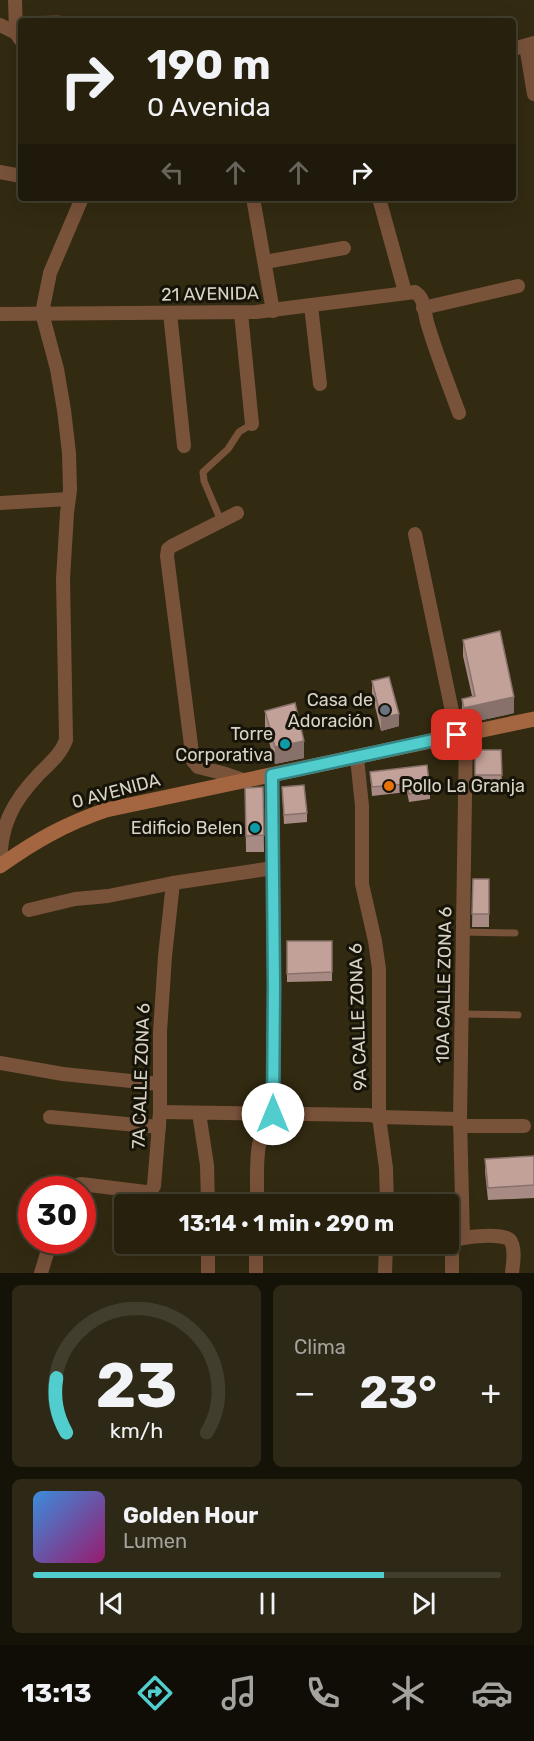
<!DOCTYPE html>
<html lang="es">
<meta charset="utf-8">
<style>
:root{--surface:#26200d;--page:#2e2816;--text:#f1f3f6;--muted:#a4a39d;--line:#423e2e;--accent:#52cdcd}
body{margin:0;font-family:Rubik,sans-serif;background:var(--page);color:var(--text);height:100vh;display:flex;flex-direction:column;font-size:22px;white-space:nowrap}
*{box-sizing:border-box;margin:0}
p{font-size:20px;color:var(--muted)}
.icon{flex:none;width:33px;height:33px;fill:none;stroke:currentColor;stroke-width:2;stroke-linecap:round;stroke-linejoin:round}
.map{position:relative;height:1273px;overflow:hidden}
.drawer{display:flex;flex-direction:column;gap:12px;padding:12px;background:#151207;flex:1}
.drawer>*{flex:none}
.banner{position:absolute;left:18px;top:18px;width:498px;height:183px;border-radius:6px;box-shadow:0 6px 24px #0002,0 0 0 2px var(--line);background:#26200d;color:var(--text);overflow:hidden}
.speed{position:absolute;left:18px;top:1176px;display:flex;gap:12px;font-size:30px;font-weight:700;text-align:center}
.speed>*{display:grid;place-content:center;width:78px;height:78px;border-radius:50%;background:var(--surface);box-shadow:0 6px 24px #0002,0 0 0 2px var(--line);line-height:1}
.speed .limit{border:9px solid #d22;background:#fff;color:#111}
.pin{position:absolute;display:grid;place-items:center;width:51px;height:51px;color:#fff;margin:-26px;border-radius:12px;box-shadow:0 3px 9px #0006}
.me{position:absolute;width:66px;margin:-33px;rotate:0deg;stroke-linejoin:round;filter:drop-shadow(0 0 4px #0008)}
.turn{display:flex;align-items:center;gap:21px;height:126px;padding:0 30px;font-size:27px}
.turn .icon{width:78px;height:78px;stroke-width:2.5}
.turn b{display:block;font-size:42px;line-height:51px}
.lanes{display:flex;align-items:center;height:57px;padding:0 30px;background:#0003;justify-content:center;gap:30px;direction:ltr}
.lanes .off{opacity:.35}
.big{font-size:45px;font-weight:700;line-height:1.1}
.drawer .card{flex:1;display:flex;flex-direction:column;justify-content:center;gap:9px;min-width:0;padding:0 21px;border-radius:9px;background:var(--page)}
.drawer .dial{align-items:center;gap:0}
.dial svg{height:156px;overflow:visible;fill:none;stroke:var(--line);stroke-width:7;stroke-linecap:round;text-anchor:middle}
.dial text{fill:var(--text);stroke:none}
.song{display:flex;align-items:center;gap:18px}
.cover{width:72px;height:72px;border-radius:9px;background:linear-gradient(135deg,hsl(210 70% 55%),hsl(320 70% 35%))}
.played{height:6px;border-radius:3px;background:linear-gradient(90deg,var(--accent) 75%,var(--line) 75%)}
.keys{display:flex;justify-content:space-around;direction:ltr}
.heat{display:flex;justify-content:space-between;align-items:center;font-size:33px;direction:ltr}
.drawer .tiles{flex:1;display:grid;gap:12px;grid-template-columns:1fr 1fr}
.card:last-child{grid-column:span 2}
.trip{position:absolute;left:114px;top:1194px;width:345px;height:60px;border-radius:6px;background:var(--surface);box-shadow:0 6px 24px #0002,0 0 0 2px var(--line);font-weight:700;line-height:60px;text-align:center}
.menu{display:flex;height:96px;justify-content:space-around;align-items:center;background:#0f0d05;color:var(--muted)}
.menu .icon{width:42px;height:42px}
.menu .on{color:var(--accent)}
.menu b{font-size:27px;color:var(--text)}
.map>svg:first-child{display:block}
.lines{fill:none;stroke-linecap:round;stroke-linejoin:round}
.lane{stroke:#79523a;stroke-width:7}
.street{stroke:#79523a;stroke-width:14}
.secondary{stroke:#a46640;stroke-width:15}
.wall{fill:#a78a84}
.shaded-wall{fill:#88716b}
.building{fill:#c2a199;stroke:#88716b;stroke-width:1.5}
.route-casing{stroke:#358585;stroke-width:15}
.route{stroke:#52cdcd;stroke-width:10}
.worship-dot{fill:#6b7280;stroke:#161308;stroke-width:2}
.culture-dot{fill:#0f9aa8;stroke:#161308;stroke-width:2}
.food-dot{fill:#e8710a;stroke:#161308;stroke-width:2}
.labels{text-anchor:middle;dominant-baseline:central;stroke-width:6;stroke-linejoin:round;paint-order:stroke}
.street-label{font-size:18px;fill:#d8d3c5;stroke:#161308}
.poi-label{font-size:18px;fill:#d8d3c5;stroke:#161308;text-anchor:end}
</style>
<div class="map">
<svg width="534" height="1273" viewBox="0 0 534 1273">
<rect width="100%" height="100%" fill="#322a11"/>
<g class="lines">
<g class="lane">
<polyline points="17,20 59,19"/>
<polyline points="221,521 204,481 203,472 228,449 239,432 252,424"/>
<polyline points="463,932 515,933"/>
<polyline points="462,1014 518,1015"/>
</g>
<g class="street">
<polyline points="15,0 16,33"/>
<polyline points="0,25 16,33 20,39"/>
<polyline points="526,46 534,94"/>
<polyline points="513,49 534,43"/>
<polyline points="0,172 21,176"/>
<polyline points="253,198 273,311"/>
<polyline points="379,198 405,292"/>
<polyline points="265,262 344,248"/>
<polyline points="311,306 320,384"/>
<polyline points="423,308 518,286"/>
<polyline points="170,313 184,446"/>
<polyline points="241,313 252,424"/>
<path d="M0,314L256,312L415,292C425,298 424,311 427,322C436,353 448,383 459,413"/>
<polyline points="0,503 68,499"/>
<polyline points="237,513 172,546 168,549 167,556 193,761 198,767 222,773 243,780"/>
<polyline points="415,534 457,735"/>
<polyline points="357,758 362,806 362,884 375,941 379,969 379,1117 386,1168 387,1204"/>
<path d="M0,866C0,826 12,802 40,773C50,763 61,754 66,740L63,579L67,513L70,490L69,453L64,410L57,369L42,313L50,273L82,198"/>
<polyline points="29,910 75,899 108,896 173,883 273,868"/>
<polyline points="0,1063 63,1074 160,1084"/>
<polyline points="160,1112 369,1115 379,1117 460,1119"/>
<polyline points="199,1113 207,1165 208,1204"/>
<polyline points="50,1117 159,1127"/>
<polyline points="460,1126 524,1126"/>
<polyline points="67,1190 71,1186 81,1184 146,1192 151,1191 154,1186 160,1112 160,1032 165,956 173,883"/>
<path d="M257,1204C258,1175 252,1137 273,1114L274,986L272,775"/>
<polyline points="463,1238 460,1119 466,733"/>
<polyline points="208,1244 208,1273"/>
<polyline points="41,1273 51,1240"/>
<polyline points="256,1273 256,1244"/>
<polyline points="385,1273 386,1244"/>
<path d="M452,1273V1247L455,1241C463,1236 504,1233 510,1240C516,1248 513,1264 512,1273"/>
</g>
<path class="secondary" d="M0,866C35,841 65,824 106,810L534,719"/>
</g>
<g class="wall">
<polygon points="463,640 514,713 464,724 462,715 462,699 472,696 463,656"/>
<polygon points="372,681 399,726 381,731 372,694"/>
<polygon points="265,711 304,758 275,764 265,727"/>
<polygon points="475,750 501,750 502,792 475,792"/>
<polygon points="370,772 430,791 430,799 409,802 407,792 372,796"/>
<polygon points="263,787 264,852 246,852 245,788"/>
<polygon points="282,787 307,813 307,822 284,824"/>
<polygon points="473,879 489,879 489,927 472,927"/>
<polygon points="287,941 332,941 332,981 287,982"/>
<polygon points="534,1156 534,1198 488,1200 485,1172 485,1159"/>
</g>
<g class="shaded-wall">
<polygon points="514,697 514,713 464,724 464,708"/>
<polygon points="399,714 399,726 381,731 381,718"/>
<polygon points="304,741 304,758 275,764 275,747"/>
</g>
<g class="building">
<polygon points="500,631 514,697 464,708 462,699 475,696 463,640"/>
<polygon points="389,677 399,714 381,718 372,681"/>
<polygon points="295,703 304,741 275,747 265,711"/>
<polygon points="475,750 501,750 502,775 475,775"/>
<polygon points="427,765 430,791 409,794 407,784 372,787 370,772"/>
<polygon points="304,785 307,813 284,815 282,787"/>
<polygon points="263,787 264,835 246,836 245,788"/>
<polygon points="473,879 489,879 489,914 472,914"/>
<polygon points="287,941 332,941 332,972 287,974"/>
<polygon points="534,1156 534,1185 488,1188 485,1159"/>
</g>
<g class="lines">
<defs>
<polyline id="route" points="273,1114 274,986 272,775 457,735"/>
</defs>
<use href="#route" class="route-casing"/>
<use href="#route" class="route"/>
</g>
<circle class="worship-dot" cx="385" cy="710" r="6"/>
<g class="culture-dot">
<circle cx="285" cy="744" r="6"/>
<circle cx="255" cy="828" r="6"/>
</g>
<circle class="food-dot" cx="389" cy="786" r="6"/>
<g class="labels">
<g class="street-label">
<text transform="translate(210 294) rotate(-1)">21 AVENIDA</text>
<text transform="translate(116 791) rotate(-15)">0 AVENIDA</text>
<text transform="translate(444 985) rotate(-89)">10A CALLE ZONA 6</text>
<text transform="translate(358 1017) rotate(-92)">9A CALLE ZONA 6</text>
<text transform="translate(141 1076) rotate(-88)">7A CALLE ZONA 6</text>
</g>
<g class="poi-label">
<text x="373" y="700">Casa de<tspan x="373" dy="21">Adoración</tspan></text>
<text x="273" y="734">Torre<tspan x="273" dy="21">Corporativa</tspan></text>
<text x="401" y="786" text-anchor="start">Pollo La Granja</text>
<text x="243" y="828">Edificio Belen</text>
</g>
</g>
</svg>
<div class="speed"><div class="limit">30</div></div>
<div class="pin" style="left:457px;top:735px;background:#d93025"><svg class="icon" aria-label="arrive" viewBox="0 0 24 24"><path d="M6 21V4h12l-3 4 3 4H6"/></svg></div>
<svg class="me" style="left:273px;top:1114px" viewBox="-20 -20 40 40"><circle r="19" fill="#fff"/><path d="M0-13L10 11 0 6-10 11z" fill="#52cdcd"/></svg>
<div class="trip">13:14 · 1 min · 290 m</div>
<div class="banner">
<div class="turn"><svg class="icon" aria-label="right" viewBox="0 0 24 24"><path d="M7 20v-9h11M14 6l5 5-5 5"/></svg><div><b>190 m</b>0 Avenida</div></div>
<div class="lanes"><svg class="icon off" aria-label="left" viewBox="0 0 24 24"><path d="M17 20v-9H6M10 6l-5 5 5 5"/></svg><svg class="icon off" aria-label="ahead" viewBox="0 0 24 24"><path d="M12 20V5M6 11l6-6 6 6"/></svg><svg class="icon off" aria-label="ahead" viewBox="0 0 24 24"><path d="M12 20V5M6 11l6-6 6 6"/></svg><svg class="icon" aria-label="right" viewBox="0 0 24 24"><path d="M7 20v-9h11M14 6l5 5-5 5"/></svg></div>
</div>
</div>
<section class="drawer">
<div class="tiles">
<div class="card dial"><svg viewBox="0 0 100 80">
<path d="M14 69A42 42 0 1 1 86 69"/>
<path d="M14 69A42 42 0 0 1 9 41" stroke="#52cdcd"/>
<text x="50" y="56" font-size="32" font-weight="700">23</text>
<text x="50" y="72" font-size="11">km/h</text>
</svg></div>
<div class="card"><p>Clima</p>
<div class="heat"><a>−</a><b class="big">23°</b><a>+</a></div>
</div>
<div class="card">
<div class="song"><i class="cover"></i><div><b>Golden Hour</b><p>Lumen</p></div></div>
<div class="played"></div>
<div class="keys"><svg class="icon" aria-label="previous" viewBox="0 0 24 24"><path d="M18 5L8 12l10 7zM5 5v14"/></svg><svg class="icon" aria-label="pause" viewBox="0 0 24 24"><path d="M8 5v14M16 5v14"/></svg><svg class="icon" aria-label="next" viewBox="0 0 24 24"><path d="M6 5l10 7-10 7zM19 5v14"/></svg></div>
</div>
</div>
</section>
<nav class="menu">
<b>13:13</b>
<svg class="icon on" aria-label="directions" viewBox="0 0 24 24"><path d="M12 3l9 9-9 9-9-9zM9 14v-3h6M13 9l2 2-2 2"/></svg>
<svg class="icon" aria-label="music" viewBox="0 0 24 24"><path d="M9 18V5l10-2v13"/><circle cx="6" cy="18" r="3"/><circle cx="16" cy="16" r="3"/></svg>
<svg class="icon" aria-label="phone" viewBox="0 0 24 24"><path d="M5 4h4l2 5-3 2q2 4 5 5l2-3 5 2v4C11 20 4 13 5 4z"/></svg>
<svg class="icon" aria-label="climate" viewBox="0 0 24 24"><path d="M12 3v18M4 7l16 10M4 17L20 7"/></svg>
<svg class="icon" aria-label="car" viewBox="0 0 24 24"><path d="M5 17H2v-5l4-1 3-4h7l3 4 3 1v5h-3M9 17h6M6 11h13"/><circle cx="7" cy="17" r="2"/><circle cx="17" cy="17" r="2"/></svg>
</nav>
